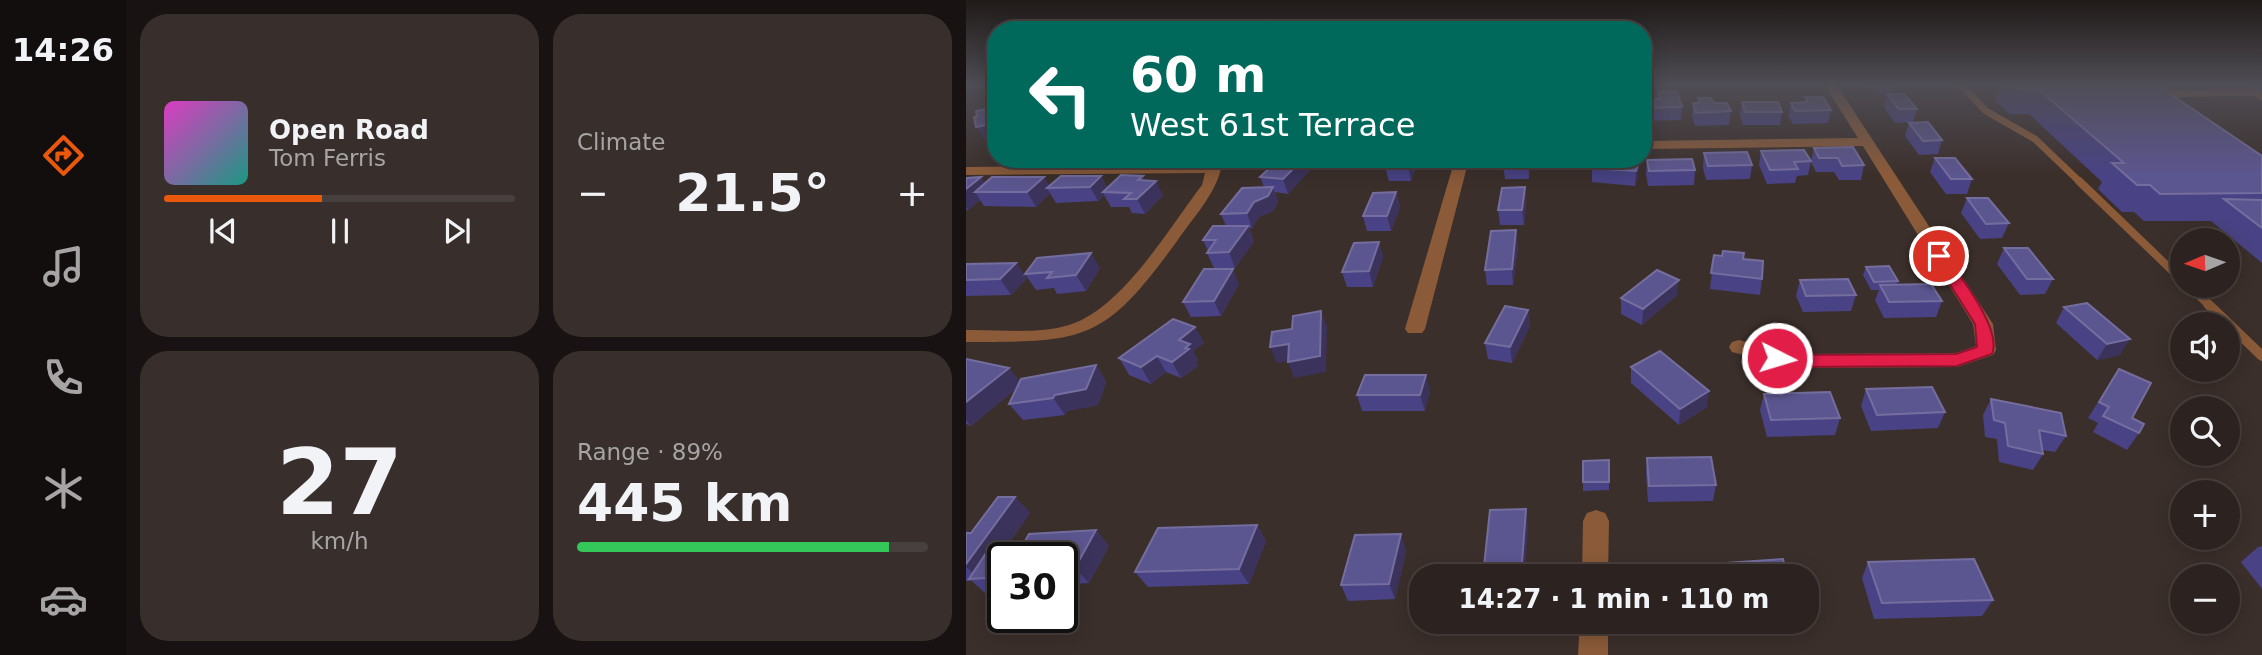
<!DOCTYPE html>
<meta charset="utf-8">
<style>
:root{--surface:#2c2320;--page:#382f2d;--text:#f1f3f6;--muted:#a6a4a5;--line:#48403e;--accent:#ea580c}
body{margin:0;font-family:"DejaVu Sans",sans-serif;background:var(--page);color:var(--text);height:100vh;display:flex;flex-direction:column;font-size:26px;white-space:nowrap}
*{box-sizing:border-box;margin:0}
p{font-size:23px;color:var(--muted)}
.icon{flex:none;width:38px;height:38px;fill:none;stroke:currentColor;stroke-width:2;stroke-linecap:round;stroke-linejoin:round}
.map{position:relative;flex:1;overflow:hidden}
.drawer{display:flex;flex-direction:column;gap:14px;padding:14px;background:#181312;width:840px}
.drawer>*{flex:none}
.hud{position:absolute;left:21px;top:21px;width:665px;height:147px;border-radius:28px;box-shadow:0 4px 18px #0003,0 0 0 2px var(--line);background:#00695c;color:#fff;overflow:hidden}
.needle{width:46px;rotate:268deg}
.buttons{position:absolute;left:1204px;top:228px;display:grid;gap:14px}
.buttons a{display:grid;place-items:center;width:70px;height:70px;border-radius:50%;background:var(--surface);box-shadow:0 4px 18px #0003,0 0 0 2px var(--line);font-size:35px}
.speed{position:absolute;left:21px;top:542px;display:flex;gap:14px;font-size:35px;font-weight:700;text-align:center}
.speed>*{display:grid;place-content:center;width:91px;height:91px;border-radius:50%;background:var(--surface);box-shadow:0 4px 18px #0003,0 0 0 2px var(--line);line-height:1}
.speed .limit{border:4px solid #111;border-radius:10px;background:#fff;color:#111}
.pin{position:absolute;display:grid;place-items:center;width:60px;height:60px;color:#fff;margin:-30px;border:4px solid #fff;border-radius:50%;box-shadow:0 2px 7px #0007}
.me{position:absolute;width:77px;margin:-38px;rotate:95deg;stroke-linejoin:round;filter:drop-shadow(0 0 5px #0008)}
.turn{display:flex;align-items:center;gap:24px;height:147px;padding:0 28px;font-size:32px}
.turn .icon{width:91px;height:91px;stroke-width:2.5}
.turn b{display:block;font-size:49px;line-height:60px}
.big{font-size:52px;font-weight:800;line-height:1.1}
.drawer .card{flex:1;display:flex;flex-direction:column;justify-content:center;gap:10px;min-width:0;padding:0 24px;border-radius:28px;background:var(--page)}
.drawer .dial{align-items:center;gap:0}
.dial b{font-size:91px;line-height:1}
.song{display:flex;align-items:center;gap:21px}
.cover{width:84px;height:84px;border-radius:10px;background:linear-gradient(135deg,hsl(310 70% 55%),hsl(170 70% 35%))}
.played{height:7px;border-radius:4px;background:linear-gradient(90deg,var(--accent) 45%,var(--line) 45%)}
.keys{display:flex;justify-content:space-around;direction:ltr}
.heat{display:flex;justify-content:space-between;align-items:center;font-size:38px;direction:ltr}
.charge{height:10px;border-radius:5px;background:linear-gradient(90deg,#34c759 89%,var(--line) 0)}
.drawer .tiles{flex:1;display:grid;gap:14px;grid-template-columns:repeat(2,1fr)}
.trip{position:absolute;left:443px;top:564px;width:410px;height:70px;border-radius:28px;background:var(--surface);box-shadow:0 4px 18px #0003,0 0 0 2px var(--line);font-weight:800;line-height:70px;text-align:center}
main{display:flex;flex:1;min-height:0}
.dock{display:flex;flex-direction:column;width:126px;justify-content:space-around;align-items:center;background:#120e0d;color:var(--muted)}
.dock .icon{width:49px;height:49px}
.dock .active{color:var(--accent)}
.dock b{font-size:32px;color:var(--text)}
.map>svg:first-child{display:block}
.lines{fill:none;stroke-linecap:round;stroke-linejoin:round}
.lane-far2{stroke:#8b5b39;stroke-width:7}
.lane-far1{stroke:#8b5b39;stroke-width:8}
.lane{stroke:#8b5b39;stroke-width:10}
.street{fill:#8b5b39;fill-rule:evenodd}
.wall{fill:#494385}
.shaded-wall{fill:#3c335c}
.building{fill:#5c5690;stroke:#746e9f;stroke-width:2}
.route{fill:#e11d48;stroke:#92132f;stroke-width:2}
</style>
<main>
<nav class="dock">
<b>14:26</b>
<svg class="icon active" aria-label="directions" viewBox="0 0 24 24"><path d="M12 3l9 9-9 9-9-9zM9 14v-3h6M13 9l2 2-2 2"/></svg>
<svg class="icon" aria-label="music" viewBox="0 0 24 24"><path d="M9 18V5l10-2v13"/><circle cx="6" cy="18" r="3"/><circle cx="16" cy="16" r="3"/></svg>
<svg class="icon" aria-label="phone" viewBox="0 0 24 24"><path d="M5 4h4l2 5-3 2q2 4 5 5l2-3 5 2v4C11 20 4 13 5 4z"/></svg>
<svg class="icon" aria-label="climate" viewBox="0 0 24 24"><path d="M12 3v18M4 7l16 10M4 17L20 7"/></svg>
<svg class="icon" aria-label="car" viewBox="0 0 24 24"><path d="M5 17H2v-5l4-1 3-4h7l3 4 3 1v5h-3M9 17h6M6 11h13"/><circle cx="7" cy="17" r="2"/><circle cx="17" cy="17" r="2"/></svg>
</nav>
<section class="drawer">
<div class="tiles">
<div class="card">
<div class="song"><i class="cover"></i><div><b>Open Road</b><p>Tom Ferris</p></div></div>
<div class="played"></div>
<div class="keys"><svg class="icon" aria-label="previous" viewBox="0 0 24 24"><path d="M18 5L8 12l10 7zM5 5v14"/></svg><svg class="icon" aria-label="pause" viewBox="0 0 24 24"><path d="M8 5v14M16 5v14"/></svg><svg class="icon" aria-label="next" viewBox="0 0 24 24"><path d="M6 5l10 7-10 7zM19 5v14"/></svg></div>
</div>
<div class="card"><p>Climate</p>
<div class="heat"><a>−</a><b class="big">21.5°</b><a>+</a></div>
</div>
<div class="card dial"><b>27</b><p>km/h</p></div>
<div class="card"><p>Range · 89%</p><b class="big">445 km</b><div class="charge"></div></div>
</div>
</section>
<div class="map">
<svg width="1296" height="655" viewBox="0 0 1296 655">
<rect width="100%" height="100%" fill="#3b2f2b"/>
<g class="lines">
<g class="lane-far2">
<polyline points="994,84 1020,111 1069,139 1115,183"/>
<polyline points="1193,94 1288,92 1296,97"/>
</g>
<g class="lane-far1">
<polyline points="1113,181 1216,280"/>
<polyline points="1222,285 1244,306"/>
</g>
<polyline class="lane" points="1242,304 1296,356"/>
<g class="street">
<polygon points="858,84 870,84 1027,324 1030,350 1027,355 991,367 827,368 766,352 763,347 766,342 773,340 827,354 990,353 1010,346 1007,324 897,146 677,149 677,141 892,138"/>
<polygon points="489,159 503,159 459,329 456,333 442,333 439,329"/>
<path d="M248,165L255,169C248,196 227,218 211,241C138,342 120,342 0,342V330C33,329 70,335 103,325C156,309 203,228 236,185L239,173L0,175V167Z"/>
<polygon points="630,510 639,513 643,521 642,576 616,576 617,521 621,513"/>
<polygon points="614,621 642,621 642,655 612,655"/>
</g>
</g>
<g class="wall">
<polygon points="0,84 9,84 11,87 6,90 0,91"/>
<polygon points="902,84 928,84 926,94 951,109 947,122 929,123 918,107 921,94 909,94"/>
<polygon points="1001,84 1179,84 1296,156 1296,263 1245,221 1178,221 1168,212 1156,212 1132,189 1136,182 1063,114 1044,114 1029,100 1034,86 1004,87"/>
<polygon points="1281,84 1296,84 1296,90 1291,90"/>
<polygon points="692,92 716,107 715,120 677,121 677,99 692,99"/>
<polygon points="839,97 865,110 862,123 827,124 822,116 825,103 838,102"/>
<polygon points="732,98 748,103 765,111 763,125 729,126 726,117 727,103 732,103"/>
<polygon points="776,102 816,112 814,125 777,125 774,115"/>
<polygon points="943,123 976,140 972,154 953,155 939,136"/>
<polygon points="848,148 898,165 895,180 873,180 868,172 850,172 845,162"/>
<polygon points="795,151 845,161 842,175 831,176 829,183 801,184 793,165"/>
<polygon points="738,153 786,165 784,179 740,180 737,168"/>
<polygon points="969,158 1006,179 1001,194 980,194 964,172"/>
<polygon points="311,159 341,159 344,170 322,194 309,192 312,202 307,211 293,217 286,228 283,228 288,241 269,268 248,268 241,253 242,251 237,240 260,226 255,214 298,187 294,177 307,165 307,163"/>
<polygon points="423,159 451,159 452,161 445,181 423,181 419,167"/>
<polygon points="538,159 577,159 577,164 564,165 563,179 539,179 537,165"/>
<polygon points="681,160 729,170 728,185 682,186 680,174"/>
<polygon points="673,161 672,175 669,186 626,182 626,168"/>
<polygon points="135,176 141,188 180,180 197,195 179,214 166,213 163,207 145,207 138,195 132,201 90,203 84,193 70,207 18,206 14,200 2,210 0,210 0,178 19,183 78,177 83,186"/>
<polygon points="559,187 560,202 558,225 534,225 532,210"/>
<polygon points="430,192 434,207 425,231 401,231 397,216"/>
<polygon points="1001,198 1043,223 1036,238 1014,239 995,213"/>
<polygon points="413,242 417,257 407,287 381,287 376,272"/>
<polygon points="552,246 547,285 521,285 519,270"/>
<polygon points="1038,248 1087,279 1079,294 1054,295 1031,264"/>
<polygon points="748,255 777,259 796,279 794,295 744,289"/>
<polygon points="0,264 61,278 45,295 0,296"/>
<polygon points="900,267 932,281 931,284 976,301 970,317 918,318 909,300 913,290 905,290 897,275"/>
<polygon points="134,268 120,291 91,294 88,288 70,290 59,274"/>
<polygon points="834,280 890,295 885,311 837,312 830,296"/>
<polygon points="273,284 255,316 225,317 217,302"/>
<polygon points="711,295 676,325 655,314 655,298"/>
<polygon points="1098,307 1154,355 1131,360 1090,323"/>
<polygon points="564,326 546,363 522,359 519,343"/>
<polygon points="229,327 238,343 227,351 232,360 230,362 232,366 215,378 200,372 185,384 163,375 153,358"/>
<polygon points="0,359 43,368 54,382 130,365 140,382 132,405 101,411 99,415 57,420 43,404 51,388 5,426 0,424"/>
<polygon points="665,367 741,407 713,425 665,383"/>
<polygon points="1153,369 1166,418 1173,433 1161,450 1127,432 1132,423 1122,418"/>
<polygon points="900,389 979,412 972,428 905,431 895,406"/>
<polygon points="464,391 459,411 396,411 391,395"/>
<polygon points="798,394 874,418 869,435 801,437 794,410"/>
<polygon points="1025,399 1100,436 1089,452 1077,450 1077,454 1067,470 1033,462 1031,439 1019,437 1017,415"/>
<polygon points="681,458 750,485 747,501 682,502 680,474"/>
<polygon points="643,460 643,490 617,491 617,482"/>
<polygon points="49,497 64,513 43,543 58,543 130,530 143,546 123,583 96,585 96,558 37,558 37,593 20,594 6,581 0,581 0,530 3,533 5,533"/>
<polygon points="291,525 300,541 283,584 182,587 169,572"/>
<polygon points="1296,546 1296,589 1275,562 1292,547"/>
<polygon points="440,550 429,599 382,601 375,585"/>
<polygon points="902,562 1027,600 1016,616 908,619 896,578"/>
<polygon points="720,621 824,621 806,623 805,627 753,628 751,623 721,625"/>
</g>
<g class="shaded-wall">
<polygon points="2,84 9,84 11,87 6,90"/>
<polygon points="30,123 30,138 19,141 10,127"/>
<polygon points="337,159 341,159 344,170 322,194 317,179"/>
<polygon points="444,159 451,159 452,161 445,181 442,167"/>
<polygon points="562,159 563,159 564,165 563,179"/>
<polygon points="673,161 672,175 669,186 670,171"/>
<polygon points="135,176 142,191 137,192 138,195 132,201 124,187"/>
<polygon points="177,176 183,187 190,181 197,195 179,214 171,199 172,180"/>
<polygon points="15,177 24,192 9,192 14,200 2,210 0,207 0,189"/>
<polygon points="78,177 85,188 81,188 84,193 70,207 61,192"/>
<polygon points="307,187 312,202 307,211 293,217 286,228 281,213 288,202"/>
<polygon points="559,187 560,202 558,225 556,210"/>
<polygon points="430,192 434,207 425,231 421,216"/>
<polygon points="282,226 288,241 269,268 263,252"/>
<polygon points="550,230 552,246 547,285 546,269"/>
<polygon points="413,242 417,257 407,287 403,271"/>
<polygon points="125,253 134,268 120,291 110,275"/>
<polygon points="50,263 61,278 45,295 34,279"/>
<polygon points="267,269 273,284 255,316 248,301"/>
<polygon points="713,280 711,295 676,325 677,309"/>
<polygon points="562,310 564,326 546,363 544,347"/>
<polygon points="355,311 361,327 360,372 328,378 322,362"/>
<polygon points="229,327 238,343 227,351 232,360 230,362 232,366 215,378 206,362 213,340"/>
<polygon points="1164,339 1154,355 1131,360 1141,344"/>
<polygon points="323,344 330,360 311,363 304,347"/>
<polygon points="191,356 200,372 185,384 175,367"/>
<polygon points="130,365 140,382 132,405 101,411 99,415 87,398 89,395"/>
<polygon points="43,368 56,384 5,426 0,420 0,402"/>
<polygon points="460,375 464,391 459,411 454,395"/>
<polygon points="743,391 741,407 713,425 714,409"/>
<polygon points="49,497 64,513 18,578 13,578 0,567 0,530 15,544"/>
<polygon points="560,509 562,525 559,576 555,576"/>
<polygon points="291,525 300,541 283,584 273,569"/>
<polygon points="130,530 143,546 123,583 109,568"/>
<polygon points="435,534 440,550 429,599 423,584"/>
</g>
<g class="building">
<polygon points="1046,84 1179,84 1191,85 1296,156 1296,193 1194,194 1184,185 1171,185 1146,163 1158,163 1073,90 1053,90"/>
<polygon points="711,91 716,107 677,108 677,99 694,99 692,92"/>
<polygon points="921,94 938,94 951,109 933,109"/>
<polygon points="839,97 857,97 865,110 829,111 825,103 842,102"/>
<polygon points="732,98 745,98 748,103 761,103 765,111 730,113 727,103 734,103"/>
<polygon points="776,102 812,102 816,112 779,112"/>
<polygon points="30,107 30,123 10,127 8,117 11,117 10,111"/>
<polygon points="962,122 976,140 957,141 943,123"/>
<polygon points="887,147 898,165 876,166 872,158 853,158 848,148"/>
<polygon points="838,150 845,161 828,162 832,169 804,170 795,151"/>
<polygon points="781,152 786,165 742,166 738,153"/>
<polygon points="969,158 989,158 1006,179 985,179"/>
<polygon points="311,159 337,159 317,179 294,177 309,163 307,163"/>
<polygon points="423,159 444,159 442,167 419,167"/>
<polygon points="538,159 562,159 561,164 537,165"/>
<polygon points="629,159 655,159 673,161 670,171 626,168"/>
<polygon points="726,159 729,170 683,171 681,160"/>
<polygon points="155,175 177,176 172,180 190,181 171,199 158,199 165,193 137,192"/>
<polygon points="95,176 135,176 124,187 81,188"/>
<polygon points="15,177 0,189 0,178"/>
<polygon points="26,177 78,177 61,192 9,192"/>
<polygon points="307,187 302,196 288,202 281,213 255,214 276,188"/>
<polygon points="559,187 556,210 532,210 536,188"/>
<polygon points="430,192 421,216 397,216 407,193"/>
<polygon points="1001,198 1022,198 1043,223 1020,224"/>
<polygon points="1258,199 1296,200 1296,228"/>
<polygon points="247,226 282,226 263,252 241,253 250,240 237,240"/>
<polygon points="550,230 546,269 519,270 525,231"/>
<polygon points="413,242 403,271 376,272 388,243"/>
<polygon points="1038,248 1062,248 1087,279 1061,279"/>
<polygon points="757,251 778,253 777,259 797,261 796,279 745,273 748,255 756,256"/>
<polygon points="125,253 110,275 81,278 86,272 59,274 71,258"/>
<polygon points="50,263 34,279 0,280 0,264"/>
<polygon points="923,266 932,281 908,282 900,267"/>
<polygon points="238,269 267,269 248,301 217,302"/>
<polygon points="691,270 713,280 677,309 655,298"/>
<polygon points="882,279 890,295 840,296 834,280"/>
<polygon points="965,284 976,301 923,302 914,285"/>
<polygon points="1121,303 1164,339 1141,344 1098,307"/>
<polygon points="539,306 562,310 544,347 519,343"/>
<polygon points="355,311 354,356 322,362 323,344 304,347 306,332 326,329 327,316"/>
<polygon points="207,319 229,327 213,340 224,344 219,348 223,349 206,362 191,356 175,367 153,358"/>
<polygon points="694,351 743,391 714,409 665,367"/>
<polygon points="0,359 43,368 0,402"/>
<polygon points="130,365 120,389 89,395 87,398 43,404 55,379"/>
<polygon points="1153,369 1185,383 1166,418 1178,424 1173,433 1137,416 1143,407 1133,402"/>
<polygon points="399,375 460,375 454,395 391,395"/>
<polygon points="966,387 979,412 911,415 900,389"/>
<polygon points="864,392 874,418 805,420 798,394"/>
<polygon points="1025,399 1095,413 1100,436 1073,430 1077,454 1042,446 1039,423 1028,420"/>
<polygon points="745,457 750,485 683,486 681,458"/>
<polygon points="643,460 643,482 617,482 617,461"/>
<polygon points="32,497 49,497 0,564 0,533 5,533"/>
<polygon points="560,509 555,576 517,576 524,510"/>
<polygon points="291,525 273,569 169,572 192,528"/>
<polygon points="130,530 109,568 96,568 96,558 37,558 37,577 3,579 26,544 58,543 63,534"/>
<polygon points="435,534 423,584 375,585 389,535"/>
<polygon points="817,559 821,576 718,576 718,572 747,570 746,564"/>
<polygon points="1008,559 1027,600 916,603 902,562"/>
</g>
<linearGradient id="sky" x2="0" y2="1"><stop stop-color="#201a18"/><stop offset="0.48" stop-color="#4f4d55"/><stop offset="1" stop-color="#4f4d55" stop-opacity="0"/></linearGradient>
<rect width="1296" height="176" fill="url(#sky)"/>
<path class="route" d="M973,251L978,253C992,274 1037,329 1026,354L991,366L827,367L805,362L803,358L811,352L827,355L990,354L1011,347L1009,324L966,256Z"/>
</svg>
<div class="buttons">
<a><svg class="needle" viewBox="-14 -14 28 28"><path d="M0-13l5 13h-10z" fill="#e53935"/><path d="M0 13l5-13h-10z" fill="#a6a4a5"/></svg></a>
<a><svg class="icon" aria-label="sound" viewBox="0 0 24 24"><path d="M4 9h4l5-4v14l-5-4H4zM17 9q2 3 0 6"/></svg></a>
<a><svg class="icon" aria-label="search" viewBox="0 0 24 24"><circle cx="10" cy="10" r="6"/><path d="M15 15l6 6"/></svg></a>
<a>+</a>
<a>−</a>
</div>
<div class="speed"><div class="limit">30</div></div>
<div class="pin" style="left:973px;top:256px;background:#d93025"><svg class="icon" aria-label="arrive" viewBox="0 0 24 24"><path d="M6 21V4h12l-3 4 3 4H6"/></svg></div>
<svg class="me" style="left:811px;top:358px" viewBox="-20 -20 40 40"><circle r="17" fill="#e11d48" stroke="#fff" stroke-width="3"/><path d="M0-11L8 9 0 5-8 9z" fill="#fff"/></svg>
<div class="trip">14:27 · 1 min · 110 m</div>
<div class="hud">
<div class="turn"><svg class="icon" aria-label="left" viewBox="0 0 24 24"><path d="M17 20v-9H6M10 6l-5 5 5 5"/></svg><div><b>60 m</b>West 61st Terrace</div></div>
</div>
</div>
</main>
